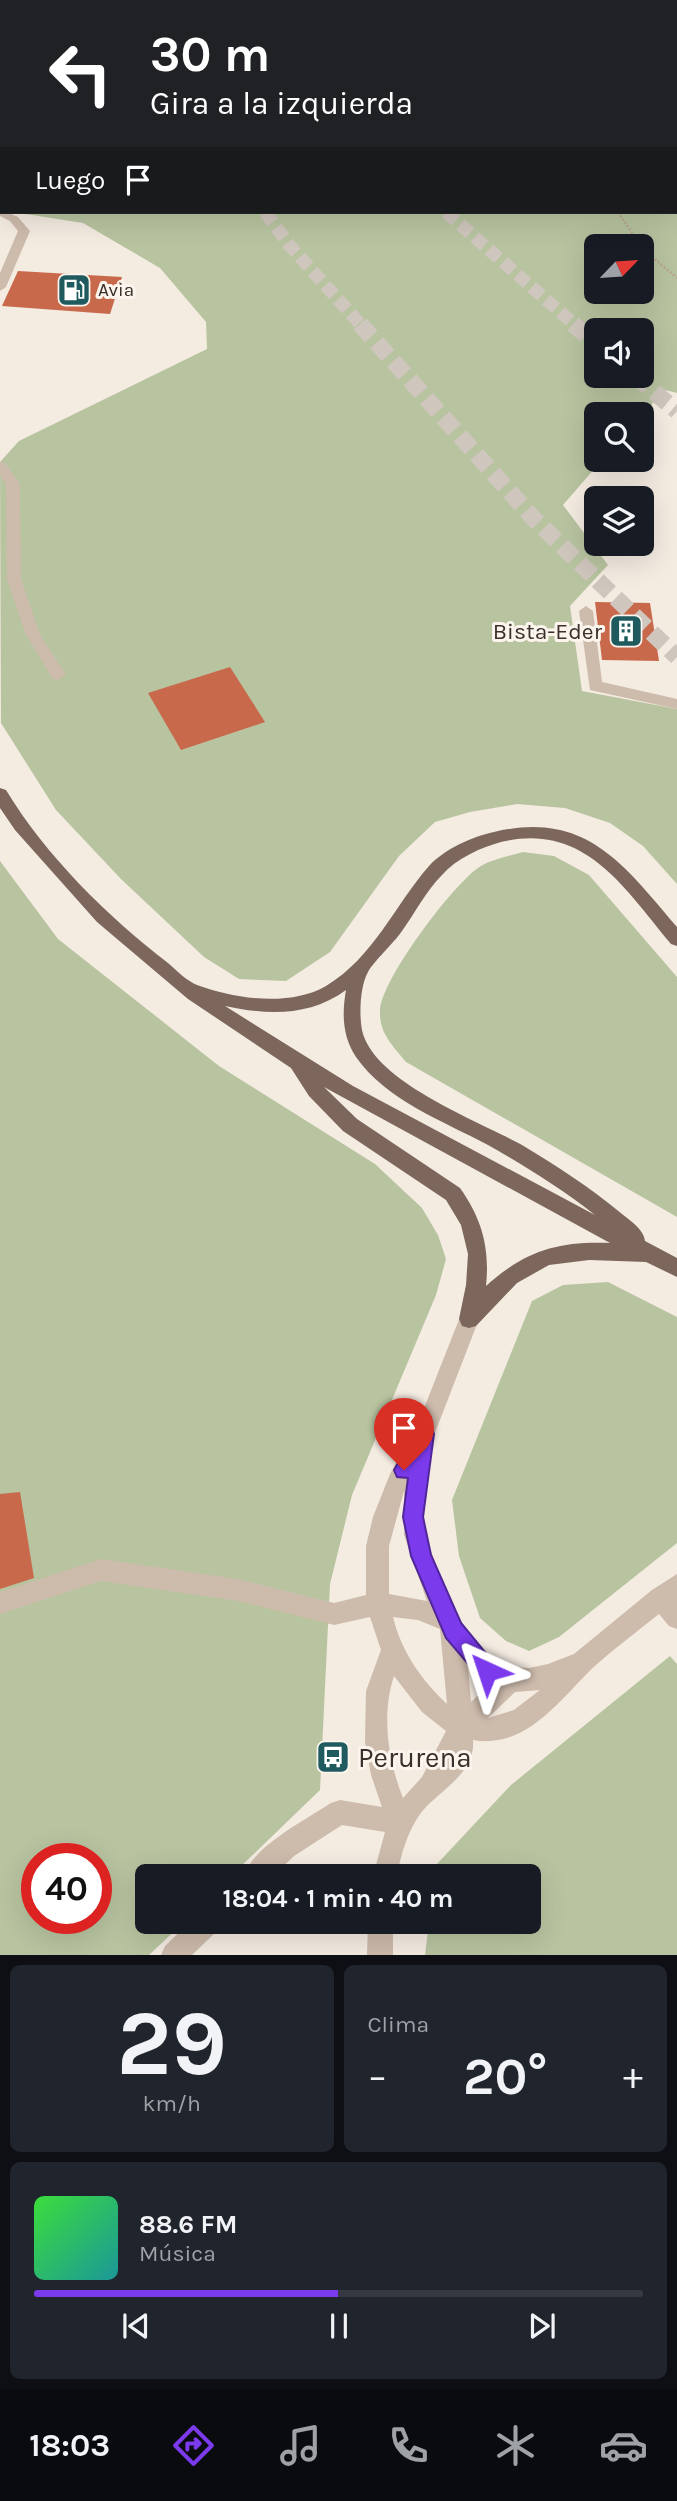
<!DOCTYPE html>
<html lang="es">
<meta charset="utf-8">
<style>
:root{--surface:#171b24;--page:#20242c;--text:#f1f3f6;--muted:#9ea1a6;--line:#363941;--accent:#7c3aed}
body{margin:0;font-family:Karla,sans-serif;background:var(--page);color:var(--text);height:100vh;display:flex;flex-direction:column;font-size:26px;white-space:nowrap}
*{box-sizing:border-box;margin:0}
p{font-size:23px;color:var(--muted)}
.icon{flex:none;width:38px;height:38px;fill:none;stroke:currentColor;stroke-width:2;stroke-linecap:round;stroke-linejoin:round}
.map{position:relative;height:1955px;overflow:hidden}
.drawer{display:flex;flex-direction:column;gap:10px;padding:10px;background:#0d0f14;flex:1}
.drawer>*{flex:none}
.banner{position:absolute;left:0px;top:0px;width:677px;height:214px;box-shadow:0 7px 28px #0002;background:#202124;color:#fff;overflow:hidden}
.needle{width:46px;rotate:65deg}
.fabs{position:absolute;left:584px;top:234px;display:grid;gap:14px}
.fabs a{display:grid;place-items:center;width:70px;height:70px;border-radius:10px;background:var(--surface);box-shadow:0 7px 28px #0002;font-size:35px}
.speed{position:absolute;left:21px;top:1843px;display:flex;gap:14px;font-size:35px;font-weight:700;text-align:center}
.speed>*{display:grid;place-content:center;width:91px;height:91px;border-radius:50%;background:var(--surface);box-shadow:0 7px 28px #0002;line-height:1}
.speed .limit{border:10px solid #d22;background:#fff;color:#111}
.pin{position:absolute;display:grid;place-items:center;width:60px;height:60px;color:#fff;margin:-72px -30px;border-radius:50% 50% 50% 0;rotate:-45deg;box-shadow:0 0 7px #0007}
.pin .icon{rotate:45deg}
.me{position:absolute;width:77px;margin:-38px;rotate:318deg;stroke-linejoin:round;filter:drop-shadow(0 0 5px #0008)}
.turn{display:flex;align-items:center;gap:24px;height:147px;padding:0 35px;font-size:32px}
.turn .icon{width:91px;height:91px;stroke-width:2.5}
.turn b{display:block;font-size:49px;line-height:60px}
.then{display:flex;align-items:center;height:66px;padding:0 35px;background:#0003;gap:14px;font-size:26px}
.big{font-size:52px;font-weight:700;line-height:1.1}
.drawer .tile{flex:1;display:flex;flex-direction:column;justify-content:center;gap:10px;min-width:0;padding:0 24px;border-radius:10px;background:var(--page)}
.drawer .dial{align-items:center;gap:0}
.dial b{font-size:91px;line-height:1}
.song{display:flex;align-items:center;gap:21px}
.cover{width:84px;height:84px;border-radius:10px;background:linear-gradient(135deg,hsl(120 70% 55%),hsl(180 70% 35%))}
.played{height:7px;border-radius:4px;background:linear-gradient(90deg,var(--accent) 50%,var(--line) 50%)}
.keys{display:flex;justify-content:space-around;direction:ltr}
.heat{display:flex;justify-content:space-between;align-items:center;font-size:38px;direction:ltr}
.drawer .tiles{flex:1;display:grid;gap:10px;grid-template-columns:1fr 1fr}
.tile:last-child{grid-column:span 2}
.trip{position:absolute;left:135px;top:1864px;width:406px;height:70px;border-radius:10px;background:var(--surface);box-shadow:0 7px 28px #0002;font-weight:700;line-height:70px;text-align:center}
.dock{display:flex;height:112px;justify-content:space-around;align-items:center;background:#090b0e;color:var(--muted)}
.dock .icon{width:49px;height:49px}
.dock .active{color:var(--accent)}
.dock b{font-size:32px;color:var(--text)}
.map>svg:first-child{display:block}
.green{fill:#b8c4a0;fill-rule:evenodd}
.building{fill:#c8694b}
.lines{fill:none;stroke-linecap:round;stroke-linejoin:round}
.highway-tunnel-far1{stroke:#cfc6bd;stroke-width:13;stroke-dasharray:13 6;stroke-linecap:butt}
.highway-tunnel{stroke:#cfc6bd;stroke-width:17;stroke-dasharray:17 8;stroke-linecap:butt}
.path{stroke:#b9a596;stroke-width:2.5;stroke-dasharray:2 2;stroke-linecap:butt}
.minor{fill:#cdbbac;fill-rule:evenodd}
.major{fill:#7d675c;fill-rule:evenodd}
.highway{fill:#5c4a42;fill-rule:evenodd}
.route{fill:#7c3aed;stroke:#51269a;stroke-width:2}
.labels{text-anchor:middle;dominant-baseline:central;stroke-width:6;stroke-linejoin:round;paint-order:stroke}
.far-poi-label{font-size:19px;fill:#3b302b;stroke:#fbf5ee;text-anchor:start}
.poi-label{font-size:23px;fill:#3b302b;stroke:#fbf5ee;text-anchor:end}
.near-poi-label{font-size:28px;fill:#3b302b;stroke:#fbf5ee;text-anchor:start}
</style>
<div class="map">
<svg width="677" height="1955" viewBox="0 0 677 1955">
<rect width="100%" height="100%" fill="#f4ebe1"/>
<g class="green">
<path d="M247,0H677V393L665,390L642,415H597V460H602L563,505L608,565L570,606L582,691L677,709V884L643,846L610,823L565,808L517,804L470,812L435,822L399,856L330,952L286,981L239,979L204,957L121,879L56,810L1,723L0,462L19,441L207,349L206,322L160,268L83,223L13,212H676V2H244ZM597,247H642V292H597ZM597,331H642V376H597Z"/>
<path d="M523,852L554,856L589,875L677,977V1217L406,1062C393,1046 379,1033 380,1011C380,981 455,881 481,866C493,859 510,856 523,852Z"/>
<path d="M0,861L58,939L219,1066L375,1164L422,1208L438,1235L446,1259L436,1295L352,1495L330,1584L320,1790L231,1876H147V1922H184L149,1955H0ZM37,1858H96V1918H37Z"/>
<polygon points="608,1282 677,1317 677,1543 559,1637 529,1651 506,1641 480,1618 459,1556 452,1500 532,1301 563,1285"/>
<polygon points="670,1656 677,1664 677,1955 425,1955 429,1922 528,1922 528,1876 435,1876 436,1865 511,1785"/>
</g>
<g class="building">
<polygon points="18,271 122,277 110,314 2,306"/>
<polygon points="595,602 650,603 659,661 602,660"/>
<polygon points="230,667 265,722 181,750 148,693"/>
<polygon points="20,1492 34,1578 0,1589 0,1494"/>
</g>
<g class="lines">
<g class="highway-tunnel-far1">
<polyline points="265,212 291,247 361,325"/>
<polyline points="446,212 575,325"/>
</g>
<g class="highway-tunnel">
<polyline points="360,324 534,519 677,657"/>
<polyline points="573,324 597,345"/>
<polyline points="635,376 677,411"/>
</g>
<polyline class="path" points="618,212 643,249 677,278"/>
<g class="minor">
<polygon points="21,0 31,0 32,2 22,2"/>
<polygon points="2,37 2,44 0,44 0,38"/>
<polygon points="0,209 18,217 30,231 6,287 0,291 0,273 18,231 10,221 0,216"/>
<polygon points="0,462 5,463 20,484 21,579 40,635 66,675 58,680 53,679 26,635 7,579 6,484 0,475"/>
<polygon points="586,606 593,611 602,682 677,699 677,709 590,690 579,611"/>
<path d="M469,1310L476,1312L479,1319L431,1443L424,1516L426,1535L440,1579L463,1624L478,1645L494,1661L506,1667L529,1668L548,1664L574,1654L652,1590L677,1574V1629L669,1626L659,1614C638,1631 616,1647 596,1665C562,1696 528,1750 473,1740C476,1775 438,1790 420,1814C407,1833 401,1854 397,1876H373L385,1832L342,1825L294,1856L273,1876H243C255,1845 304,1821 331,1803L340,1800L382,1807L371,1775L365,1742L366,1691L381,1650L370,1617L334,1625L238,1601L101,1581L0,1614V1592L101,1559L238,1579L334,1603L366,1595V1546L373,1517L390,1474L417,1426L462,1312ZM404,1491V1535L427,1601L389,1594V1546ZM393,1617L418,1620L440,1629L447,1704C422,1681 401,1651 393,1617ZM468,1667L490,1684L471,1702ZM394,1676L422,1712L446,1731L422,1777L403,1798C388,1760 381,1715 394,1676ZM540,1690L514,1710L488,1718L515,1692Z"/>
<polygon points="190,1922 221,1922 217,1931 192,1955 161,1955 165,1946"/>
<polygon points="368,1922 393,1922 393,1955 367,1955"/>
</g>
<path class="major" d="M0,788L6,790C46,856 107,916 168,963C176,970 187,981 197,985C235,999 290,1007 326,986C374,957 394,906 429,866C445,849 471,837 494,832C586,810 624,865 677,927V946L671,944C624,888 585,822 501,842C480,848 457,858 442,875C426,891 415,913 402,931C393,944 374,961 368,972C360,986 359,1014 362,1030C373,1082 479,1121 522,1145C557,1166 591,1188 622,1214C631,1221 644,1230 645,1241L677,1258V1277L646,1262L589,1260L549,1265L517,1283L476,1326L469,1328L462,1326L459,1319L466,1285L468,1254L461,1225L446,1200L343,1131L309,1096L291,1068L188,999L97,922L15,830L0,808ZM346,990C342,1013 342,1036 356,1057C386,1100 443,1121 488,1145C525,1166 562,1189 595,1215L353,1086L225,1006C267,1015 309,1017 346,990ZM324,1087L610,1243C557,1241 525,1251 486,1286C490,1248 482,1219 460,1188L357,1119Z"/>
<g class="highway">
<polygon points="122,0 134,0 135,2 123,2"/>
<polygon points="220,0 232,0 233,2 221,2"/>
</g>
</g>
<polygon class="route" points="424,1425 431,1427 434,1434 423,1517 431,1555 461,1623 494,1663 498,1671 494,1678 487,1681 480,1678 446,1638 411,1556 403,1517 408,1478 397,1477 394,1470 418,1427"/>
<defs>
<symbol id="fuel-square" viewBox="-11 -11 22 22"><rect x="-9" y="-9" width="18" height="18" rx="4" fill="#1f5a5e" stroke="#fbf5ee"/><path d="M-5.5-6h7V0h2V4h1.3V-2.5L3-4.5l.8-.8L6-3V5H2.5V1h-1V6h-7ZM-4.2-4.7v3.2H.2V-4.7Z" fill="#fff"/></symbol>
<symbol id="building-square" viewBox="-11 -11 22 22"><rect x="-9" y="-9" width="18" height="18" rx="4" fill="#1f5a5e" stroke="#fbf5ee"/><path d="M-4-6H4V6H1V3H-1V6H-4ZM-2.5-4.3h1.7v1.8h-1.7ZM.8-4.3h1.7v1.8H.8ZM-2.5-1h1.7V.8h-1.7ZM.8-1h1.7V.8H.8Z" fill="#fff"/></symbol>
<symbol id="bus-square" viewBox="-11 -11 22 22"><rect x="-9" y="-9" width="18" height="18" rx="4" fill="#1f5a5e" stroke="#fbf5ee"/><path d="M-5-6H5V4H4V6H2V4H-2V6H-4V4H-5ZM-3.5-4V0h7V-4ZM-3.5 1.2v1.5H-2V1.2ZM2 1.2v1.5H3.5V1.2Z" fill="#fff"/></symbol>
</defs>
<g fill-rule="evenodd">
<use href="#fuel-square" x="55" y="271" width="38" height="38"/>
<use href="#building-square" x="607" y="612" width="38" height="38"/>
<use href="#bus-square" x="314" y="1738" width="38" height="38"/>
</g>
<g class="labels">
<g class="far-poi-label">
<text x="98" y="290">Avia</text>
</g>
<g class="poi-label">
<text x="602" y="631">Bista-Eder</text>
</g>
<g class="near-poi-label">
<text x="358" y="1757">Perurena</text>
</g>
</g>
</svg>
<div class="fabs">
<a><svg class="needle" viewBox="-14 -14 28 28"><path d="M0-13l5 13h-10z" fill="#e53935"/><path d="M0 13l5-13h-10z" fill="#9ea1a6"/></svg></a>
<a><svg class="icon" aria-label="sound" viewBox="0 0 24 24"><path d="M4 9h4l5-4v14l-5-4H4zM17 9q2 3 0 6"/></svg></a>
<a><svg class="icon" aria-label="search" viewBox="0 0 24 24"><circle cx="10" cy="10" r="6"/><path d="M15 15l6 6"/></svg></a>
<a><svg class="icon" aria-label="layers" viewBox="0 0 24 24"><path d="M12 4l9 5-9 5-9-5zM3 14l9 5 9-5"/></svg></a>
</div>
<div class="speed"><div class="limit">40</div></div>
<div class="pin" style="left:404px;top:1470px;background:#d93025"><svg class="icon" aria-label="arrive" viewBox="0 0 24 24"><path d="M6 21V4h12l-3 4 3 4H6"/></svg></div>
<svg class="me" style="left:487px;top:1671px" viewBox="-20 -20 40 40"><path d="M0-17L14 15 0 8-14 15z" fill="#7c3aed" stroke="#fff" stroke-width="4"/></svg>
<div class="trip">18:04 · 1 min · 40 m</div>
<div class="banner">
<div class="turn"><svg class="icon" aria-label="left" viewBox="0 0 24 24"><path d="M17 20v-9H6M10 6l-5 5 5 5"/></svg><div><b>30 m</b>Gira a la izquierda</div></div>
<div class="then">Luego<svg class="icon" aria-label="arrive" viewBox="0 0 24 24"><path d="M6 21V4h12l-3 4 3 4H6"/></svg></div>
</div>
</div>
<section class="drawer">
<div class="tiles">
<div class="tile dial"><b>29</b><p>km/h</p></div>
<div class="tile"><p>Clima</p>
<div class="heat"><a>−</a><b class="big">20°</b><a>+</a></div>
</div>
<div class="tile">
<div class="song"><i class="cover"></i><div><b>88.6 FM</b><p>Música</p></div></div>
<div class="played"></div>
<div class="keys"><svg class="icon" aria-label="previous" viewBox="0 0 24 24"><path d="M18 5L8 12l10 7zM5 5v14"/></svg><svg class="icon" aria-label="pause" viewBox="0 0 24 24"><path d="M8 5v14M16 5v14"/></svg><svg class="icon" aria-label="next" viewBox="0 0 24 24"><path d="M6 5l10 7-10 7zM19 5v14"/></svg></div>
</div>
</div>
</section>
<nav class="dock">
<b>18:03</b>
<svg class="icon active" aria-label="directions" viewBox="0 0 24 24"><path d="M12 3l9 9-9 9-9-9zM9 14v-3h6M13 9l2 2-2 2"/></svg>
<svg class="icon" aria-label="music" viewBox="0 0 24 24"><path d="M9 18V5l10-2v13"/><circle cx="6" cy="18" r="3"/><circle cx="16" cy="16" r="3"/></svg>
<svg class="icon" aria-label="phone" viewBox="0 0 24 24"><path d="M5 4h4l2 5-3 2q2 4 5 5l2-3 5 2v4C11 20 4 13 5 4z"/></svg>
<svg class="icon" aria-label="climate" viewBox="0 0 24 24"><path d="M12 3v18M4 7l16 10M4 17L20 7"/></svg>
<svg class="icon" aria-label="car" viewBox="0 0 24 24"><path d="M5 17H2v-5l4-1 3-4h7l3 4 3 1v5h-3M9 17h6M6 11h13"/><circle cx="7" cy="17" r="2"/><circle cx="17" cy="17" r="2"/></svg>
</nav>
